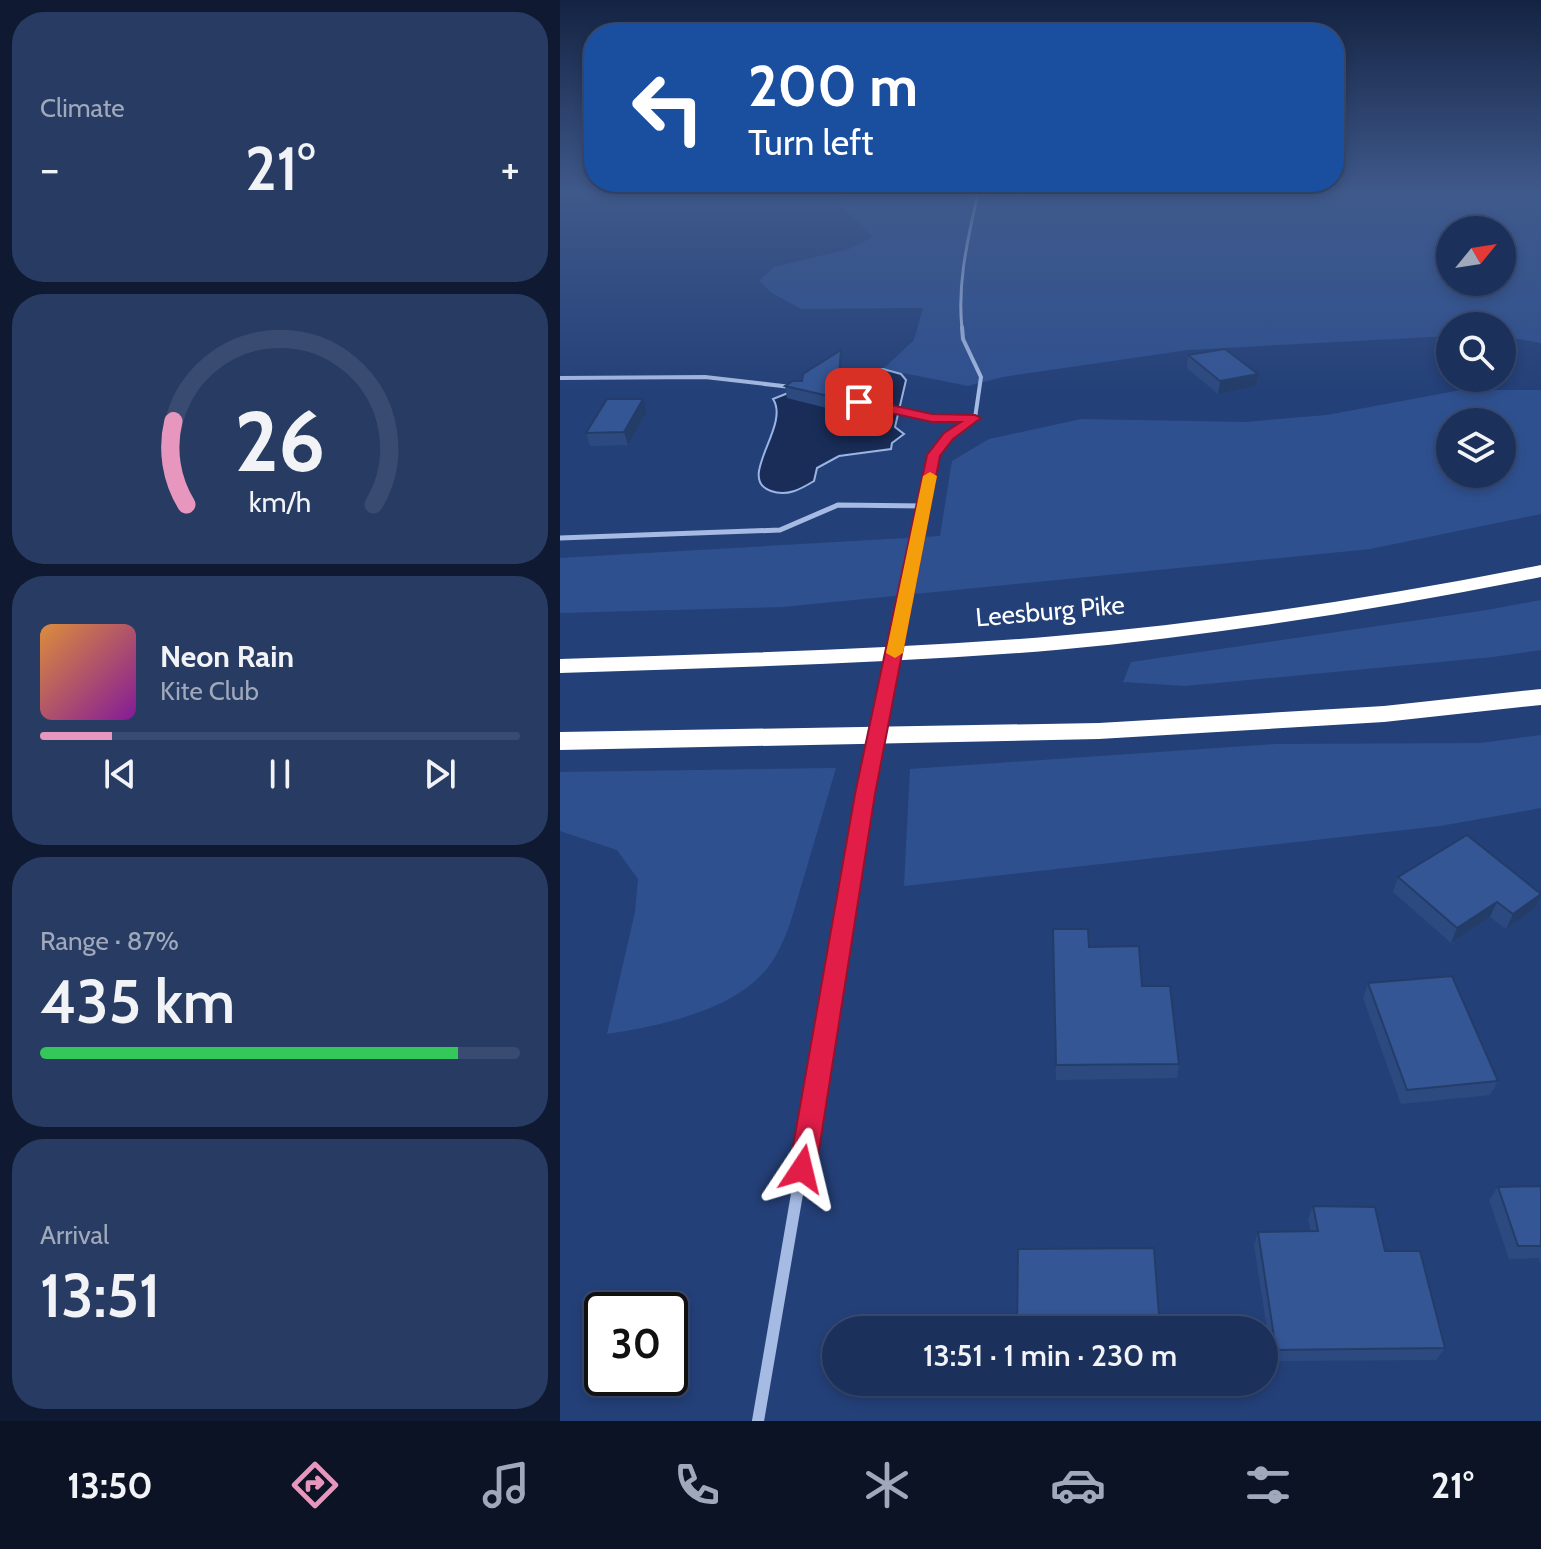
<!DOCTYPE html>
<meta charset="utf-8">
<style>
:root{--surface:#1b305a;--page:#283c63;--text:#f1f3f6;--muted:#a0a9bb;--line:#394b70;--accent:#e797bd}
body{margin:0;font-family:Cabin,sans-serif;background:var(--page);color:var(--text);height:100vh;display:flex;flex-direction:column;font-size:30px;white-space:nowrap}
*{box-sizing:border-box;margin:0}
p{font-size:26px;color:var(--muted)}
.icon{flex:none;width:44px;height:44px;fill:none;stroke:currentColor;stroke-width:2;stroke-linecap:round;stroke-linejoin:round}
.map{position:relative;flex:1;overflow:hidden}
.side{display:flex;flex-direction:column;gap:12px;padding:12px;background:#0f1a32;width:560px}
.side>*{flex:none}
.top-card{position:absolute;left:24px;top:24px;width:760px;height:168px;border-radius:32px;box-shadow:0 4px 12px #0003,0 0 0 2px var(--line);background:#1a4fa0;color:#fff;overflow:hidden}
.needle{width:52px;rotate:60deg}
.buttons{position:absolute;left:876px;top:216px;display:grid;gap:16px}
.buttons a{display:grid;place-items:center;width:80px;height:80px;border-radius:50%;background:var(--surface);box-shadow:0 4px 12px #0003,0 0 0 2px var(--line);font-size:40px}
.speed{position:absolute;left:24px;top:1292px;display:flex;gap:16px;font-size:40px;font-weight:700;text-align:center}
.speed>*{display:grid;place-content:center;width:104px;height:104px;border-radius:50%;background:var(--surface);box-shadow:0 4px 12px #0003,0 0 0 2px var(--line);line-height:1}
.speed .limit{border:4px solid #111;border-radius:12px;background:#fff;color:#111}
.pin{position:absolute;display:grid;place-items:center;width:68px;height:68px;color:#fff;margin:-34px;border-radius:16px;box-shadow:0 4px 12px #0006}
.me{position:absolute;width:88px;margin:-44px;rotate:10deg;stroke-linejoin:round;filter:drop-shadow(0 0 6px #0008)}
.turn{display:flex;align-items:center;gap:28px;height:168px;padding:0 32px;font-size:36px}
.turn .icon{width:104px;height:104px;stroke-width:2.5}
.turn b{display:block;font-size:56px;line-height:68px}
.big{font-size:60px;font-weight:600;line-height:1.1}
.side .widget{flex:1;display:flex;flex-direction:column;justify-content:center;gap:12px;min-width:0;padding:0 28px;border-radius:32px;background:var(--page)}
.side .dial{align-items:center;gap:0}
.dial svg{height:208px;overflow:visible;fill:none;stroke:var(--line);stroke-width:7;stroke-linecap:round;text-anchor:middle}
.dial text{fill:var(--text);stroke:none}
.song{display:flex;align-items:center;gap:24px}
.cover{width:96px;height:96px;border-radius:12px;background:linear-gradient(135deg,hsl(30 70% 55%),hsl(290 70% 35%))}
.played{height:8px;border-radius:4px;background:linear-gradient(90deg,var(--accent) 15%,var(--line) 15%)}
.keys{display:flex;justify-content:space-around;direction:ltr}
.heat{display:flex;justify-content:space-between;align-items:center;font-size:44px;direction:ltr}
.charge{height:12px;border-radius:6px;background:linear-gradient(90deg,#34c759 87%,var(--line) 0)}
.trip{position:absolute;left:262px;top:1316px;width:456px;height:80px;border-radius:40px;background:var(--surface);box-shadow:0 4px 12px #0003,0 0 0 2px var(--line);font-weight:600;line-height:80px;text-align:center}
.menu{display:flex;height:128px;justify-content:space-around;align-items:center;background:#0b1324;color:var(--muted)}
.menu .icon{width:56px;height:56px}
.menu .active{color:var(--accent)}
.menu b{font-size:36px;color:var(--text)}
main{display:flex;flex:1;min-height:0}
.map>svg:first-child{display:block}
.green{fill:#2f508f;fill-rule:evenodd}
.water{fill:#192d58;stroke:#9ab5e4;stroke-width:2}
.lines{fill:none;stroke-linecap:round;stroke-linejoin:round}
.lane-far2{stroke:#a6bbe3;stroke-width:3}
.lane-far1{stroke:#a6bbe3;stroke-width:4}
.lane{stroke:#a6bbe3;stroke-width:5}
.street-far3{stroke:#a6bbe3;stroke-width:6}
.street-far2{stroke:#a6bbe3;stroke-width:7}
.street-far1{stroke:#a6bbe3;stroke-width:9}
.street{stroke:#a6bbe3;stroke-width:12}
.highway{fill:#fff;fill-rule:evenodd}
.wall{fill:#2d4a80}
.shaded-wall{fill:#243c68}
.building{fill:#345695;stroke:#243c68;stroke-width:2}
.route{fill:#e11d48;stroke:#92132f;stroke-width:2}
.slow{fill:#f59e0b}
.labels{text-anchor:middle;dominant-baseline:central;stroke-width:8;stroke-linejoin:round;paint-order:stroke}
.street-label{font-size:26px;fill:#fff;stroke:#244078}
</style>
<main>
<section class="side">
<div class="widget"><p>Climate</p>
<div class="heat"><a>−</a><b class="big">21°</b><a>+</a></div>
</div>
<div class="widget dial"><svg viewBox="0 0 100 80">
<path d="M14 69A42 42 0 1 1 86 69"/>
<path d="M14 69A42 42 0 0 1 9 37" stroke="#e797bd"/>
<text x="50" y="56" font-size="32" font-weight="700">26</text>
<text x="50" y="72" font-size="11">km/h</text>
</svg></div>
<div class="widget">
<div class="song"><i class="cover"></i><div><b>Neon Rain</b><p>Kite Club</p></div></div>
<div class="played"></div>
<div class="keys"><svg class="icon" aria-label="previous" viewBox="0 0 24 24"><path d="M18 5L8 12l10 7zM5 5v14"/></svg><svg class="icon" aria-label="pause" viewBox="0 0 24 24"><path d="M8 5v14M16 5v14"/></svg><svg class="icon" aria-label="next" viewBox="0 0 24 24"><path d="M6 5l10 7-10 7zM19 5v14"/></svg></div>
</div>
<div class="widget"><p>Range · 87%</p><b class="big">435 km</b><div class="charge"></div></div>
<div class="widget"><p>Arrival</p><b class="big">13:51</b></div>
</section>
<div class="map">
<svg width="981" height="1421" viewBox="0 0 981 1421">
<rect width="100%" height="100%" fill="#244078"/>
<g class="green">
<path d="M262,193H981V343L942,336V326H890V336L628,350L443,377L408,386L323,369L354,340L363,308L241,309L212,293L199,281L214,267L289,249L313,237L274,199ZM890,230H942V282H890Z"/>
<path d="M901,390H981V514L810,549L223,607L0,613V558L380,536L392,461L429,439L521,419L685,422L767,415ZM890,422H942V474H890Z"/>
<polygon points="981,600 981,650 933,657 625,686 563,682 571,662 927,610"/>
<polygon points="981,735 981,808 880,826 344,886 350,769 716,744 920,743"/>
<path d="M276,768C265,805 254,843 243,880C234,909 227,942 209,966C175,1011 99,1026 47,1034L75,912L78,879L57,850L0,831V772Z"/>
</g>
<path class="water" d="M323,369L341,374L346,380L335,427L344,434L332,443L331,449L279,456L257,468L254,481C241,489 227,497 211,491C175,479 231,426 213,399L258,381Z"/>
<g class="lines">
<path class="lane-far2" d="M402,329C397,282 408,239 418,193"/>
<g class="lane-far1">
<polyline points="0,378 145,377 231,387"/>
<polyline points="299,402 372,418 415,418 421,377 403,339 402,327"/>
<polyline points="277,505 301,505"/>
</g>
<polyline class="lane" points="0,538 220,530 278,505 365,506"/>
<path class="street-far3" d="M363,505C373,456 371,447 415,418"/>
<polyline class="street-far2" points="317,734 363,503"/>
<polyline class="street-far1" points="264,1033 317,732"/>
<polyline class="street" points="198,1421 265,1031"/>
<g class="highway">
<path d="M981,565V577C820,609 659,635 496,650C331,664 165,667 0,673V659C165,653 331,650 496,636C659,622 820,597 981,565Z"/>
<polygon points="981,689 981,705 824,722 539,739 0,750 0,732 539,723 824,706"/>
</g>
</g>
<g class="wall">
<polygon points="281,350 282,361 279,411 227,398 225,386 242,381"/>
<polygon points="628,355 698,374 696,386 658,394 627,368"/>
<polygon points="87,412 68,445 30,446 26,433"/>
<polygon points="838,877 974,909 946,929 930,917 891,943 833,892"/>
<polygon points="493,930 529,947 582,986 619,1064 617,1078 496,1080"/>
<polygon points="808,983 938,1081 930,1095 841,1104 803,998"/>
<polygon points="981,1186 981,1265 979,1258 949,1259 929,1200 938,1187"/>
<polygon points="753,1206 825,1251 885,1348 876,1360 712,1361 694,1245 698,1232 751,1232 748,1219"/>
</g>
<g class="shaded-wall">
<polygon points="281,350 282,361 279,411 277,398"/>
<polygon points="698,374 696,386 658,394 660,381"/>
<polygon points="83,399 87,412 68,445 64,432"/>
<polygon points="981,895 974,909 946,929 953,914"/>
<polygon points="937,902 930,917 891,943 897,928"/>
</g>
<g class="building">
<polygon points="665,349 698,374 660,381 628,355"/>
<polygon points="281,350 277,398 225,386 233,381 242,381 243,374"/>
<polygon points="47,399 83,399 64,432 26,433"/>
<polygon points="907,835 981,894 953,914 937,902 897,928 838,877"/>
<polygon points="493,929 528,929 529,947 579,946 582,986 610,986 619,1064 496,1065"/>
<polygon points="892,976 938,1081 847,1090 808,983"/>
<polygon points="981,1186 981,1246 958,1246 938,1187"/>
<polygon points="753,1206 815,1207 825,1251 860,1251 885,1348 716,1350 698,1232 758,1231"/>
<polygon points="594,1248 600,1330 457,1330 458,1249"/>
</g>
<linearGradient id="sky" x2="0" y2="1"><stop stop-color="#142342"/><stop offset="0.49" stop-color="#3f598b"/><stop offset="1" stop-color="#3f598b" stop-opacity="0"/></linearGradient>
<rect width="981" height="392" fill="url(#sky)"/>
<polygon class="route" points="299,398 372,414 415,415 421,418 393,439 380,456 315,794 256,1169 252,1179 242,1182 233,1179 229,1169 295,794 367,455 384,433 401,422 372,422 294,405 294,400"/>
<polygon class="slow" points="370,472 377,476 343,653 335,658 326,653 363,476"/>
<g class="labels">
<g class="street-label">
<text transform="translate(490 611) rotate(-5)">Leesburg Pike</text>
</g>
</g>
</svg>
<div class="buttons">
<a><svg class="needle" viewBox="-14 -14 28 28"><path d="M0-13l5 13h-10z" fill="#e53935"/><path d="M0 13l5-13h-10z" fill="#a0a9bb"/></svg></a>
<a><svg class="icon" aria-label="search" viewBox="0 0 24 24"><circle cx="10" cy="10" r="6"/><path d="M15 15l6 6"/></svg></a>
<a><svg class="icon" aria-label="layers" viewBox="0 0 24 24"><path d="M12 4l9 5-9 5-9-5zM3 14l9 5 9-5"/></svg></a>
</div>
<div class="speed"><div class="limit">30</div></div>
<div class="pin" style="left:299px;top:402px;background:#d93025"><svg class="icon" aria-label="arrive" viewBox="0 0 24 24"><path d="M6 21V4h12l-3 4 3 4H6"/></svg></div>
<svg class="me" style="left:242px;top:1169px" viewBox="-20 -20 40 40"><path d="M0-17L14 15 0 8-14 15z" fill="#e11d48" stroke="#fff" stroke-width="4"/></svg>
<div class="trip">13:51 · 1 min · 230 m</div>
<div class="top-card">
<div class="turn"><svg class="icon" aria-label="left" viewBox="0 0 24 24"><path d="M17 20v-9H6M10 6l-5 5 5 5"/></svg><div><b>200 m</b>Turn left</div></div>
</div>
</div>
</main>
<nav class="menu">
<b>13:50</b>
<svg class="icon active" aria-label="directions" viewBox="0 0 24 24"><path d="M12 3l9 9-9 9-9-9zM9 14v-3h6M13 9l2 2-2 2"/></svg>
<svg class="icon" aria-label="music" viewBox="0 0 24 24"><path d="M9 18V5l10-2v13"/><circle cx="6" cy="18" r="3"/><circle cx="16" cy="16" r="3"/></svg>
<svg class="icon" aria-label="phone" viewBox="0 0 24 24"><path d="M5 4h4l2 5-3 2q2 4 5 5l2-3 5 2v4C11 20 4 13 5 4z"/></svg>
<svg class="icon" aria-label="climate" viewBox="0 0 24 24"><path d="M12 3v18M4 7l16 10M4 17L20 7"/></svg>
<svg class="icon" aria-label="car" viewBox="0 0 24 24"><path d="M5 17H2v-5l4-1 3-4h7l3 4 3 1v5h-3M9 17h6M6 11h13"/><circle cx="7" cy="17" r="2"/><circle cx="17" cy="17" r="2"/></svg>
<svg class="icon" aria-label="filters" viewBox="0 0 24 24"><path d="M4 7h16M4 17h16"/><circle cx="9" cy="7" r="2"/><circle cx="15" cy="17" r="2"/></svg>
<b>21°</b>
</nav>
